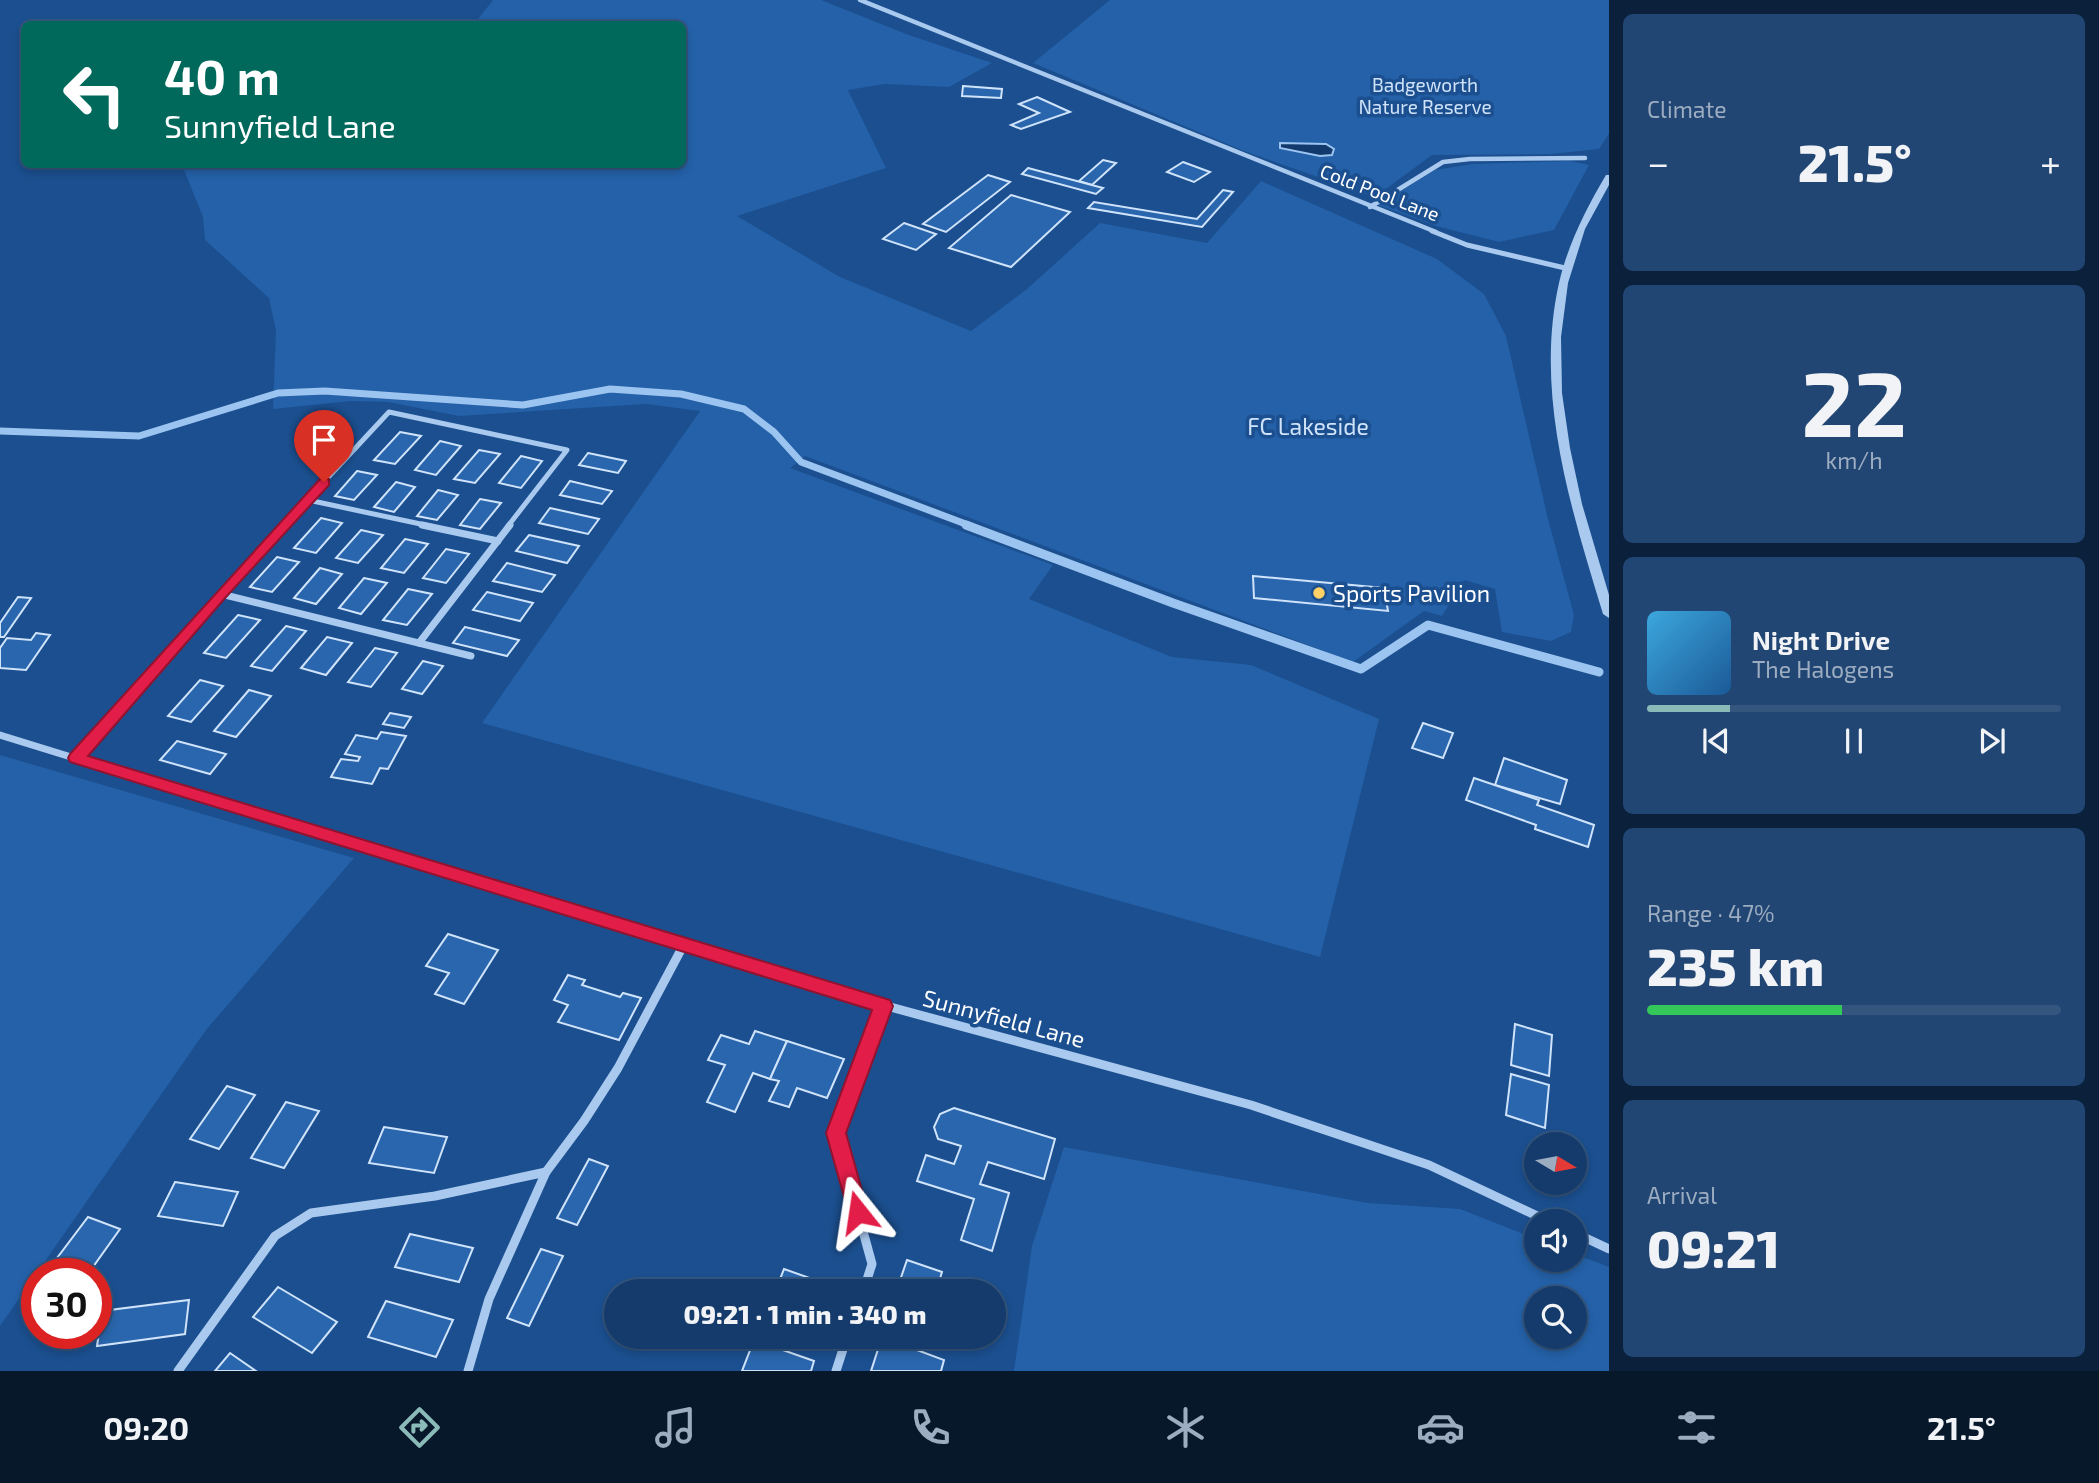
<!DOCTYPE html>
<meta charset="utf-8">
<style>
:root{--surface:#143b6b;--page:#214673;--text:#f1f3f6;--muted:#9dadc1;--line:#33557e;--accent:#8bbbb9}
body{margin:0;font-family:"Exo 2",sans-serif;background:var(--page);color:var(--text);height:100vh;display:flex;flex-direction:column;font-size:26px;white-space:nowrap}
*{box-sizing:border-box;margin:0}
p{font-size:23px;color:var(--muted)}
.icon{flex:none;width:38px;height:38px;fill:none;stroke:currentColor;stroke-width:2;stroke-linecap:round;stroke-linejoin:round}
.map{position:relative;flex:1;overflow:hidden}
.drawer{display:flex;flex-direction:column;gap:14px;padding:14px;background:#0b203b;width:490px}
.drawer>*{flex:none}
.top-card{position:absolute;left:21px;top:21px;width:665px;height:147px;border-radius:10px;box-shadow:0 4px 10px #0003,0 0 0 2px var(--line);background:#00695c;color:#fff;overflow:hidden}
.needle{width:46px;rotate:100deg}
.controls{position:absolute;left:1524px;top:1132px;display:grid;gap:14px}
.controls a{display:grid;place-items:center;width:63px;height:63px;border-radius:50%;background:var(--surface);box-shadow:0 4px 10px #0003,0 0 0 2px var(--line);font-size:35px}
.speed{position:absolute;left:21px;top:1258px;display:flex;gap:14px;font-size:35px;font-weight:700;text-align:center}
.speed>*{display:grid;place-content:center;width:91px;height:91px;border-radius:50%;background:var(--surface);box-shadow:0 4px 10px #0003,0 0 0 2px var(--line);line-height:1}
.speed .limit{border:10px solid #d22;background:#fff;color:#111}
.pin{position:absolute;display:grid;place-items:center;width:60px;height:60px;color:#fff;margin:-72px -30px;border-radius:50% 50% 50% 0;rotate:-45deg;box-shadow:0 0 7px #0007}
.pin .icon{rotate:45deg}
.me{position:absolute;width:77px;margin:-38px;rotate:345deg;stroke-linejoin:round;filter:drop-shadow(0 0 5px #0008)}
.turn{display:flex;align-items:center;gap:24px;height:147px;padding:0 28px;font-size:32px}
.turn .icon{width:91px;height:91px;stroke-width:2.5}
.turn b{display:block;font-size:49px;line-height:60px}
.big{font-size:52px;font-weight:800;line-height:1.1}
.drawer .tile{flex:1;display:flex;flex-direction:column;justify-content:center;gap:10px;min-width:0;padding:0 24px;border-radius:10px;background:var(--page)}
.drawer .dial{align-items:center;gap:0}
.dial b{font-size:91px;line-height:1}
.song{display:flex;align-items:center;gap:21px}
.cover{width:84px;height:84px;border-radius:10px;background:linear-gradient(135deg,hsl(200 70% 55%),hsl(210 70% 35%))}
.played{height:7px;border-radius:4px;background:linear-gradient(90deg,var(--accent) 20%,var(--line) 20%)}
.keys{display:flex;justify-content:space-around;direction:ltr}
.heat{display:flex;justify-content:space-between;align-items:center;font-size:38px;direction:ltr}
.charge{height:10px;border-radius:5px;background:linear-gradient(90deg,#34c759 47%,var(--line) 0)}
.trip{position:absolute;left:604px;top:1279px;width:402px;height:70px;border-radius:35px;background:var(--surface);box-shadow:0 4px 10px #0003,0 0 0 2px var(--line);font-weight:800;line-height:70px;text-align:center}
.menu{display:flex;height:112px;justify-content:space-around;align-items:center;background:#08182b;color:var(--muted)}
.menu .icon{width:49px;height:49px}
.menu .active{color:var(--accent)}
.menu b{font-size:32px;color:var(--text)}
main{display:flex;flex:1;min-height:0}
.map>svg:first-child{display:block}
.green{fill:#2461a8;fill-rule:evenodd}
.water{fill:#123a6d;stroke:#9cc4f0;stroke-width:2}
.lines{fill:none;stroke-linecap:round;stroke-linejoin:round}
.stream-far1{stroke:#9cc4f0;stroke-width:7}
.stream{stroke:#9cc4f0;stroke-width:9}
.building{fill:#2a66ad;stroke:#cfe3fa;stroke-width:2}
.minor-far3{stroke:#a9c9ee;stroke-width:4.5}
.minor-far2{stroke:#a9c9ee;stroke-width:5}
.minor-far1{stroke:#a9c9ee;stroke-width:7}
.minor{stroke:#a9c9ee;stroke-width:9}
.tertiary{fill:#a9c9ee;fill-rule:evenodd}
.route{fill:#e11d48;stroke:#92132f;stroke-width:2}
.poi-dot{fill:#ffd166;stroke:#1b4f8f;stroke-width:2.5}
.labels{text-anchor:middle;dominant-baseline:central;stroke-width:7;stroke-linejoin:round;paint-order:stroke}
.far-park-label{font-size:19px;fill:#cfe3fa;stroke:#1b4f8f}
.far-street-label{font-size:19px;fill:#fff;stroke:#1b4f8f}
.park-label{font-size:23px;fill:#cfe3fa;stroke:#1b4f8f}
.poi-label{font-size:23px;fill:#fff;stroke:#1b4f8f;text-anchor:start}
.street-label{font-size:23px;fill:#fff;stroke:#1b4f8f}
</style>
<main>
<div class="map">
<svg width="1609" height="1371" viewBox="0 0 1609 1371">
<rect width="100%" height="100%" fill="#1b4f8f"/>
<g class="green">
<polygon points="493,0 821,0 906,34 992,63 949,87 885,84 848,90 886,168 737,216 840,277 971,331 1027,289 1100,223 1207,243 1261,181 1437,259 1484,294 1506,336 1548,519 1574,615 1571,632 1551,641 1502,632 1495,589 1464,580 1442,616 1424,611 1353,662 805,456 790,468 1053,565 1029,599 1172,657 1251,665 1379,719 1320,957 482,723 700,411 646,404 459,416 388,402 351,401 273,409 276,331 269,298 205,240 203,217 182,165 682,164 682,24 475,23"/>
<polygon points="1110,0 1609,0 1609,134 1599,149 1551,154 1432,155 1375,197 1244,151 1033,63"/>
<polygon points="1570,161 1589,165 1554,230 1499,242 1436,226 1378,205 1435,170 1472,164"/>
<polygon points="0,755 354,858 206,1030 0,1326"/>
<path d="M1064,1147L1368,1203L1460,1209L1536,1239V1260H1575V1254L1609,1267V1371H1014L1032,1246ZM1536,1298H1575V1337H1536Z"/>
</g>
<polygon class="water" points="1280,143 1326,144 1334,149 1332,155 1320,156 1280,148"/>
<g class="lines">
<polyline class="stream-far1" points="0,431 139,436 278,393 325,391 523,405 610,389 681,394 744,409 774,432 801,462 971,526"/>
<polyline class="stream" points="966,525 1173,603 1361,669 1428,625 1599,672"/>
</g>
<g class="building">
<polygon points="963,86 1002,89 1001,98 962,96"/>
<polygon points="1037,97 1070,112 1021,129 1011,125 1039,113 1019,104"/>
<polygon points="1103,160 1116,163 1092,185 1079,181"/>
<polygon points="1183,162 1210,172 1194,182 1167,172"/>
<polygon points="1028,168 1103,188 1096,194 1022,174"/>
<polygon points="988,175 1010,182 946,232 923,224"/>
<polygon points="1223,190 1233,192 1202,227 1088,208 1094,202 1197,219"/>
<polygon points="1011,195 1070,212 1011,267 949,248"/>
<polygon points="904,223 936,234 916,250 883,239"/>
<polygon points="400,432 421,436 395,464 374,460"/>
<polygon points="440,441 461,446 436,475 415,470"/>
<polygon points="479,450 500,454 475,483 454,479"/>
<polygon points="588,453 626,461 618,473 579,465"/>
<polygon points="521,456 542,461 521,488 499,483"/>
<polygon points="357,471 377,475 354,500 335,496"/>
<polygon points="570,481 612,491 602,504 560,495"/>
<polygon points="396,482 415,487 394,512 374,507"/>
<polygon points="438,490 458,495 437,520 417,516"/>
<polygon points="480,499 501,503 480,529 460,525"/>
<polygon points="550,508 599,519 588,534 539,523"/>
<polygon points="321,518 342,523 316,553 294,548"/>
<polygon points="361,530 383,535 358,563 336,558"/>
<polygon points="529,535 579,546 567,563 516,551"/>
<polygon points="405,539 428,544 404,573 381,568"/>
<polygon points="446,549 469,554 446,583 423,578"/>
<polygon points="277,557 299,562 272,592 250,587"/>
<polygon points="507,563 555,575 542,592 493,581"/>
<polygon points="320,568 342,574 316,604 294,598"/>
<polygon points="1253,576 1384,588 1388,611 1254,598"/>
<polygon points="364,578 387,583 361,614 339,608"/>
<polygon points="408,589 432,594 407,625 383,620"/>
<polygon points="487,592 533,603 520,621 473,610"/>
<polygon points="18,597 31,598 4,637 0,637 0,623"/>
<polygon points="238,615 260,620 226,658 204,653"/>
<polygon points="286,626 306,631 272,671 251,666"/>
<polygon points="465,627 519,640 507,656 453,643"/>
<polygon points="36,633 50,635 26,670 0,668 0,648 7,638 31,640"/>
<polygon points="327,637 352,643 326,675 301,668"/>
<polygon points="375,648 397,653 371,687 348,682"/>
<polygon points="423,661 443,666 422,694 402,689"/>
<polygon points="200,680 223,686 191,722 168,716"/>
<polygon points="249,690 271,696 236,737 214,731"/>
<polygon points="390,713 411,717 404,728 383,724"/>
<polygon points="1423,723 1453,733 1443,758 1412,748"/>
<polygon points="381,732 406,736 388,769 380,768 372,784 331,777 341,759 358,761 360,757 345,754 356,735 377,739"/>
<polygon points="177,741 226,754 210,774 160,760"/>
<polygon points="1504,758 1567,780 1560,804 1495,785"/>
<polygon points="1474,778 1539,800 1537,805 1594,825 1588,847 1535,829 1536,825 1466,800"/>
<polygon points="448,934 498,950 464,1004 435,994 449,973 426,966"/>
<polygon points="568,975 585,980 582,985 620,997 623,993 641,998 619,1040 558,1022 568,1005 554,1000"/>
<polygon points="1515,1024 1552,1035 1549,1076 1511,1065"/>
<polygon points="755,1031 787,1041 770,1079 753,1073 735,1112 707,1102 725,1065 708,1060 721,1035 749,1044"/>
<polygon points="787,1041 844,1059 827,1098 797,1088 789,1107 769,1101 779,1081 770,1079"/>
<polygon points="1511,1074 1549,1085 1545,1128 1506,1115"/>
<polygon points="227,1086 255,1095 219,1149 190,1139"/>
<polygon points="286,1102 319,1111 284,1168 251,1158"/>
<polygon points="954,1108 1055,1139 1044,1179 988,1162 980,1184 1009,1193 992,1251 961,1240 974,1199 917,1181 926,1155 954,1164 961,1146 938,1139 934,1127 940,1114"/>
<polygon points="384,1127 447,1137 434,1173 369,1163"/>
<polygon points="589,1159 608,1166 577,1225 557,1218"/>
<polygon points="175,1182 238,1192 223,1226 158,1216"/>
<polygon points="88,1217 120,1229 88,1274 59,1274 48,1270"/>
<polygon points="410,1234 473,1248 459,1282 395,1267"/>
<polygon points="541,1249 563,1256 529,1326 507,1318"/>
<polygon points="907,1260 942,1272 936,1292 896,1292"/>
<polygon points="784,1269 838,1288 836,1292 775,1292"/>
<polygon points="278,1287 337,1322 312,1353 253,1317"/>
<polygon points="189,1300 185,1334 97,1346 102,1311"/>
<polygon points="386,1301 453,1320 436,1357 368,1337"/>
<polygon points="882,1337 944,1360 941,1371 871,1371"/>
<polygon points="754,1340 814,1361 811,1371 742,1371"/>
<polygon points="230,1353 256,1371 215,1371"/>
</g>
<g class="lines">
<g class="minor-far3">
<polyline points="860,0 1436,232"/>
<polyline points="1370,207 1443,162 1470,159 1585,158"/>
</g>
<g class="minor-far2">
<polyline points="1432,231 1467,245 1565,268"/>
<polyline points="308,500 430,526"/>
<polyline points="283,526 389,412 567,450 508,526"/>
</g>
<g class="minor-far1">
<polyline points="422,525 498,541"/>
<polyline points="221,594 471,656"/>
<polyline points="419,643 510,525"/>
<polyline points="0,735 530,899"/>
<polyline points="76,758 285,525"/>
</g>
<g class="minor">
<polyline points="525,897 883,1005 1251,1105 1429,1165 1550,1222"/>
<polyline points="1575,1233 1609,1249"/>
<polyline points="863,1292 872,1264 836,1133 883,1005"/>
<polyline points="178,1371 275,1236 311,1213 435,1196 546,1172"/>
<polyline points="468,1371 489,1299 546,1172 584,1121 618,1068 683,946"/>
<polyline points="836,1371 847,1337"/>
</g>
<path class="tertiary" d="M1606,175H1609V185L1585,229L1568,283L1561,337L1562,393L1570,448L1582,504L1609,595V618L1603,614C1571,509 1534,394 1559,283C1568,244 1586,209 1606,175Z"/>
</g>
<polygon class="route" points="324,478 329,479 329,485 226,597 88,756 890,1000 893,1006 846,1133 868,1212 865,1218 858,1221 850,1218 826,1133 872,1010 70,762 68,758 70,754 320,479"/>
<circle class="poi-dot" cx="1319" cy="593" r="7"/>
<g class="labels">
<g class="far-park-label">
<text x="1425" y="84">Badgeworth<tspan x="1425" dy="22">Nature Reserve</tspan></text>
</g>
<g class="far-street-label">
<text transform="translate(1380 192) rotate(21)">Cold Pool Lane</text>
</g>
<g class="park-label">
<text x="1308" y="426">FC Lakeside</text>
</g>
<g class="poi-label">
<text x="1333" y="593">Sports Pavilion</text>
</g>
<g class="street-label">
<text transform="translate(1004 1018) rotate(15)">Sunnyfield Lane</text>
</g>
</g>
</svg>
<div class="controls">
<a><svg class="needle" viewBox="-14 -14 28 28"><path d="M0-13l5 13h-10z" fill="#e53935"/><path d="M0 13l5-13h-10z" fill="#9dadc1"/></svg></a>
<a><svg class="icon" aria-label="sound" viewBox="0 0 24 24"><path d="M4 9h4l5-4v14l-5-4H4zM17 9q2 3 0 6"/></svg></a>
<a><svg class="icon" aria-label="search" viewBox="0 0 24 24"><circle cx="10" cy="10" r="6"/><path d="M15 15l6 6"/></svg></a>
</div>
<div class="speed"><div class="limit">30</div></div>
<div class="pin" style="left:324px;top:482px;background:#d93025"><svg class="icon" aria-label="arrive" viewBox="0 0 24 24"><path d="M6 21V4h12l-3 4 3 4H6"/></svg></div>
<svg class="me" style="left:858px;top:1212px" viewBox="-20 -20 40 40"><path d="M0-17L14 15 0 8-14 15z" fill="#e11d48" stroke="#fff" stroke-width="4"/></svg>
<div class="trip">09:21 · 1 min · 340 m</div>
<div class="top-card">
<div class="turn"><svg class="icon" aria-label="left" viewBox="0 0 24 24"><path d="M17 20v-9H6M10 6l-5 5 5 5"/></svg><div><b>40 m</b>Sunnyfield Lane</div></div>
</div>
</div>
<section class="drawer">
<div class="tile"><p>Climate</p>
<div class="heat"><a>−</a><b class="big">21.5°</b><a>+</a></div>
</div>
<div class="tile dial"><b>22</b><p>km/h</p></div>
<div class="tile">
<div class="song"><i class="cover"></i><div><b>Night Drive</b><p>The Halogens</p></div></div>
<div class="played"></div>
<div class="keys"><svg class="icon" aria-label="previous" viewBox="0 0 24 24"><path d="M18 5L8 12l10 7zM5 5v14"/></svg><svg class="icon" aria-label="pause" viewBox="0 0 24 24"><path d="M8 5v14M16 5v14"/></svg><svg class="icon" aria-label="next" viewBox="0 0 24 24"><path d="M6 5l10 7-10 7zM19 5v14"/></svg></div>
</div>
<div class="tile"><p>Range · 47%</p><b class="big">235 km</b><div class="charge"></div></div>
<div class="tile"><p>Arrival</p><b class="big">09:21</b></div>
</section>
</main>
<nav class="menu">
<b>09:20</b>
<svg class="icon active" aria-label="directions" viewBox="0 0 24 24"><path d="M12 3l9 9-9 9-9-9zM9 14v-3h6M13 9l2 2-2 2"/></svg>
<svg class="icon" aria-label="music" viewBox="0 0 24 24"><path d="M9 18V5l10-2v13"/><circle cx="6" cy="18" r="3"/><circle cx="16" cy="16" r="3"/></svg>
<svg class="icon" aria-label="phone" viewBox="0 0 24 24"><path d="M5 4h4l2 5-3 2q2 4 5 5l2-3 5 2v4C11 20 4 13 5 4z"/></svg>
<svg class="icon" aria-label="climate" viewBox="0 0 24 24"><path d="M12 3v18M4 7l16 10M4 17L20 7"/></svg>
<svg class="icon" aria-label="car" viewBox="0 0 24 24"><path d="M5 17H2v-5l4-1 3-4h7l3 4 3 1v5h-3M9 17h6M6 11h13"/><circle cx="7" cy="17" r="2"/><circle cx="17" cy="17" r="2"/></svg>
<svg class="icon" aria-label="filters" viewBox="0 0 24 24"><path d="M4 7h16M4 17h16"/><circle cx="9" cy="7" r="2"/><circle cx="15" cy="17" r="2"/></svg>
<b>21.5°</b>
</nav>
